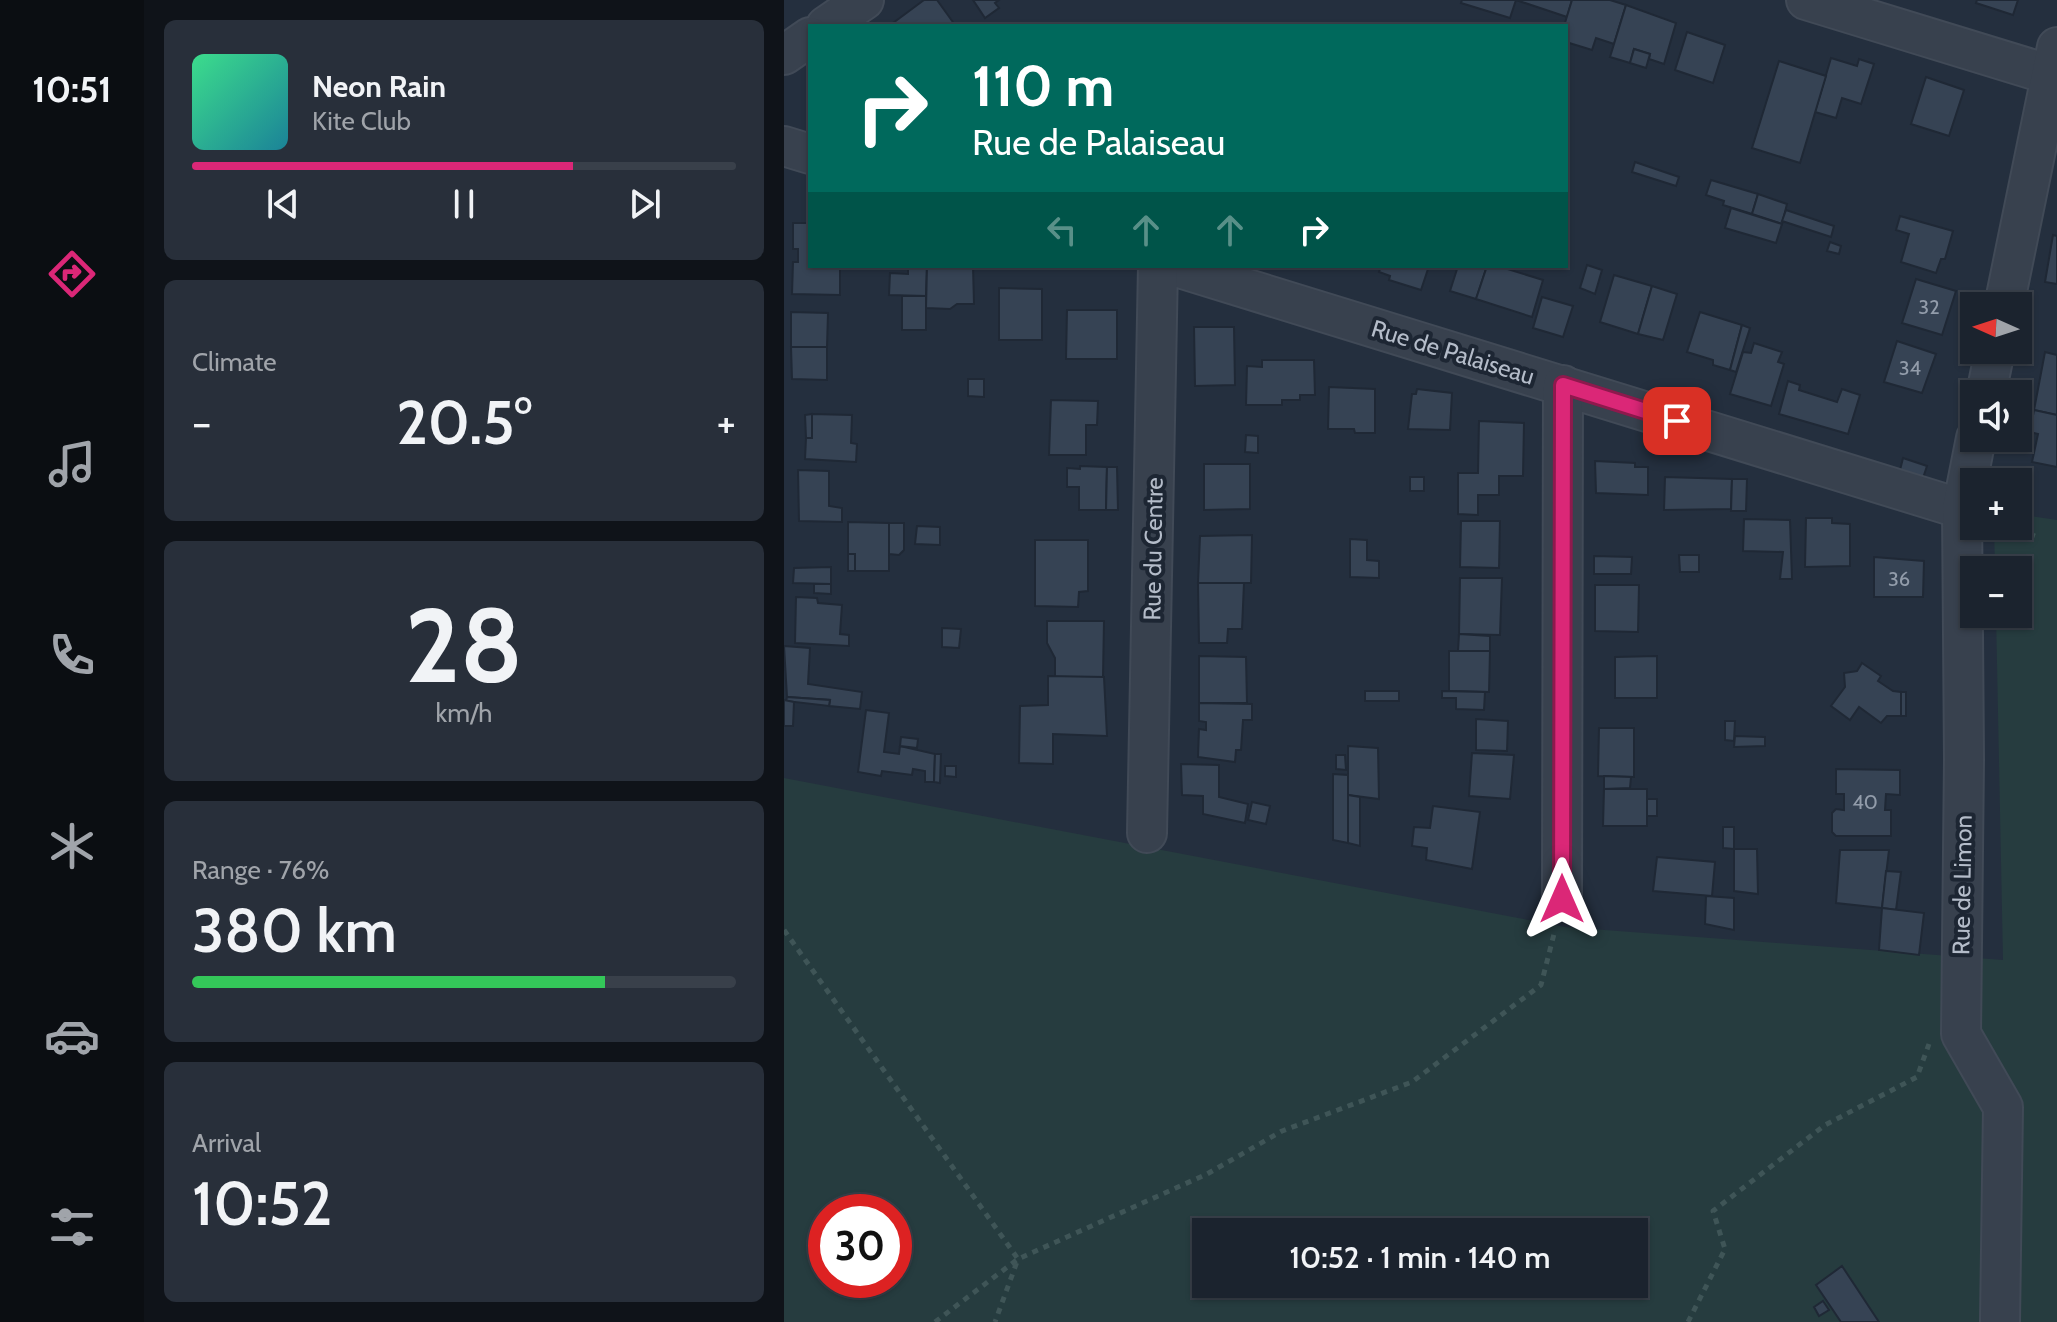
<!DOCTYPE html>
<meta charset="utf-8">
<style>
:root{--surface:#1b232e;--page:#282f3a;--text:#f1f3f6;--muted:#a0a4aa;--line:#39404a;--accent:#db2777}
body{margin:0;font-family:Cabin,sans-serif;background:var(--page);color:var(--text);height:100vh;display:flex;flex-direction:column;font-size:30px;white-space:nowrap}
*{box-sizing:border-box;margin:0}
p{font-size:26px;color:var(--muted)}
.icon{flex:none;width:44px;height:44px;fill:none;stroke:currentColor;stroke-width:2;stroke-linecap:round;stroke-linejoin:round}
.map{position:relative;flex:1;overflow:hidden}
.panel{display:flex;flex-direction:column;gap:20px;padding:20px;background:#0f1319;width:640px}
.panel>*{flex:none}
.hud{position:absolute;left:24px;top:24px;width:760px;height:244px;border-radius:0px;box-shadow:0 2px 6px #0004,0 0 0 2px var(--line);background:#00695c;color:#fff;overflow:hidden}
.needle{width:52px;rotate:273deg}
.fabs{position:absolute;left:1176px;top:292px;display:grid;gap:16px}
.fabs a{display:grid;place-items:center;width:72px;height:72px;border-radius:0px;background:var(--surface);box-shadow:0 2px 6px #0004,0 0 0 2px var(--line);font-size:40px}
.speed{position:absolute;left:24px;top:1194px;display:flex;gap:16px;font-size:40px;font-weight:700;text-align:center}
.speed>*{display:grid;place-content:center;width:104px;height:104px;border-radius:50%;background:var(--surface);box-shadow:0 2px 6px #0004,0 0 0 2px var(--line);line-height:1}
.speed .limit{border:12px solid #d22;background:#fff;color:#111}
.pin{position:absolute;display:grid;place-items:center;width:68px;height:68px;color:#fff;margin:-34px;border-radius:16px;box-shadow:0 4px 12px #0006}
.me{position:absolute;width:88px;margin:-44px;rotate:0deg;stroke-linejoin:round;filter:drop-shadow(0 0 6px #0008)}
.turn{display:flex;align-items:center;gap:28px;height:168px;padding:0 32px;font-size:36px}
.turn .icon{width:104px;height:104px;stroke-width:2.5}
.turn b{display:block;font-size:56px;line-height:68px}
.lanes{display:flex;align-items:center;height:76px;padding:0 32px;background:#0003;justify-content:center;gap:40px;direction:ltr}
.lanes .off{opacity:.35}
.big{font-size:60px;font-weight:600;line-height:1.1}
.panel .tile{flex:1;display:flex;flex-direction:column;justify-content:center;gap:12px;min-width:0;padding:0 28px;border-radius:12px;background:var(--page)}
.panel .dial{align-items:center;gap:0}
.dial b{font-size:104px;line-height:1}
.song{display:flex;align-items:center;gap:24px}
.cover{width:96px;height:96px;border-radius:12px;background:linear-gradient(135deg,hsl(150 70% 55%),hsl(190 70% 35%))}
.played{height:8px;border-radius:4px;background:linear-gradient(90deg,var(--accent) 70%,var(--line) 70%)}
.keys{display:flex;justify-content:space-around;direction:ltr}
.heat{display:flex;justify-content:space-between;align-items:center;font-size:44px;direction:ltr}
.charge{height:12px;border-radius:6px;background:linear-gradient(90deg,#34c759 76%,var(--line) 0)}
.trip{position:absolute;left:408px;top:1218px;width:456px;height:80px;border-radius:0px;background:var(--surface);box-shadow:0 2px 6px #0004,0 0 0 2px var(--line);font-weight:600;line-height:80px;text-align:center}
main{display:flex;flex:1;min-height:0}
.tab-bar{display:flex;flex-direction:column;width:144px;justify-content:space-around;align-items:center;background:#0b0e12;color:var(--muted)}
.tab-bar .icon{width:56px;height:56px}
.tab-bar .selected{color:var(--accent)}
.tab-bar b{font-size:36px;color:var(--text)}
.map>svg:first-child{display:block}
.green{fill:#263c3f;fill-rule:evenodd}
.building{fill:#364354;stroke:#1f2835;stroke-width:2}
.lines{fill:none;stroke-linecap:round;stroke-linejoin:round}
.street-casing{stroke:#414a57;stroke-width:42}
.path{stroke:#3f5557;stroke-width:5;stroke-dasharray:6 6;stroke-linecap:butt}
.street{stroke:#38414e;stroke-width:38}
.route-casing{stroke:#8e194d;stroke-width:20}
.route{stroke:#db2777;stroke-width:14}
.labels{text-anchor:middle;dominant-baseline:central;stroke-width:8;stroke-linejoin:round;paint-order:stroke}
.number-label{font-size:20px;fill:#929caa}
.street-label{font-size:24px;fill:#b4bcc9;stroke:#1d2633}
</style>
<main>
<nav class="tab-bar">
<b>10:51</b>
<svg class="icon selected" aria-label="directions" viewBox="0 0 24 24"><path d="M12 3l9 9-9 9-9-9zM9 14v-3h6M13 9l2 2-2 2"/></svg>
<svg class="icon" aria-label="music" viewBox="0 0 24 24"><path d="M9 18V5l10-2v13"/><circle cx="6" cy="18" r="3"/><circle cx="16" cy="16" r="3"/></svg>
<svg class="icon" aria-label="phone" viewBox="0 0 24 24"><path d="M5 4h4l2 5-3 2q2 4 5 5l2-3 5 2v4C11 20 4 13 5 4z"/></svg>
<svg class="icon" aria-label="climate" viewBox="0 0 24 24"><path d="M12 3v18M4 7l16 10M4 17L20 7"/></svg>
<svg class="icon" aria-label="car" viewBox="0 0 24 24"><path d="M5 17H2v-5l4-1 3-4h7l3 4 3 1v5h-3M9 17h6M6 11h13"/><circle cx="7" cy="17" r="2"/><circle cx="17" cy="17" r="2"/></svg>
<svg class="icon" aria-label="filters" viewBox="0 0 24 24"><path d="M4 7h16M4 17h16"/><circle cx="9" cy="7" r="2"/><circle cx="15" cy="17" r="2"/></svg>
</nav>
<section class="panel">
<div class="tile">
<div class="song"><i class="cover"></i><div><b>Neon Rain</b><p>Kite Club</p></div></div>
<div class="played"></div>
<div class="keys"><svg class="icon" aria-label="previous" viewBox="0 0 24 24"><path d="M18 5L8 12l10 7zM5 5v14"/></svg><svg class="icon" aria-label="pause" viewBox="0 0 24 24"><path d="M8 5v14M16 5v14"/></svg><svg class="icon" aria-label="next" viewBox="0 0 24 24"><path d="M6 5l10 7-10 7zM19 5v14"/></svg></div>
</div>
<div class="tile"><p>Climate</p>
<div class="heat"><a>−</a><b class="big">20.5°</b><a>+</a></div>
</div>
<div class="tile dial"><b>28</b><p>km/h</p></div>
<div class="tile"><p>Range · 76%</p><b class="big">380 km</b><div class="charge"></div></div>
<div class="tile"><p>Arrival</p><b class="big">10:52</b></div>
</section>
<div class="map">
<svg width="1273" height="1322" viewBox="0 0 1273 1322">
<rect width="100%" height="100%" fill="#242f3e"/>
<path class="green" d="M1234,514L1273,520V1322H0V778L781,927L1219,960L1212,614H1234V570H1211L1210,526H1234ZM42,1212H110V1280H42ZM422,1232H850V1284H422Z"/>
<g class="building">
<polygon points="140,0 153,0 171,25 105,26"/>
<polygon points="189,0 215,0 211,3 215,8 201,18"/>
<polygon points="678,0 732,0 726,18 677,3"/>
<polygon points="732,0 788,0 783,17"/>
<polygon points="788,0 826,0 842,5 830,44 812,38 808,50 782,42 780,26"/>
<polygon points="1193,0 1234,0 1229,15 1192,3"/>
<polygon points="842,5 892,23 880,64 865,59 866,54 850,49 846,63 826,57"/>
<polygon points="903,32 941,45 929,83 891,70"/>
<polygon points="850,49 866,54 862,68 846,63"/>
<polygon points="1047,58 1073,66 1075,59 1090,64 1077,104 1058,98 1052,118 1031,112"/>
<polygon points="995,61 1042,76 1016,163 968,148"/>
<polygon points="1142,77 1180,90 1165,136 1127,124"/>
<polygon points="851,162 895,177 892,186 848,172"/>
<polygon points="927,180 974,194 968,214 939,205 940,201 922,195"/>
<polygon points="974,194 1003,204 998,224 968,214"/>
<polygon points="947,208 998,224 992,243 941,228"/>
<polygon points="1002,210 1050,226 1047,237 998,221"/>
<polygon points="1116,216 1169,231 1161,259 1157,259 1152,273 1117,262 1125,234 1112,230"/>
<polygon points="9,223 26,223 26,266 56,266 56,295 8,294 9,262 14,262 14,249 9,249"/>
<polygon points="1269,235 1273,236 1273,284 1261,282"/>
<polygon points="1046,242 1057,246 1055,254 1043,251"/>
<polygon points="803,265 818,270 811,294 796,288"/>
<polygon points="124,266 143,266 142,296 105,295 106,273 124,274"/>
<polygon points="143,266 189,266 190,304 173,304 166,309 142,308"/>
<polygon points="597,266 645,266 637,290 605,280 606,276 595,272"/>
<polygon points="674,266 703,266 692,299 666,291"/>
<polygon points="703,266 714,266 759,280 748,317 692,299"/>
<polygon points="830,275 868,286 854,334 816,322"/>
<polygon points="1132,279 1172,291 1158,335 1118,323"/>
<polygon points="868,286 893,294 879,340 854,334"/>
<polygon points="215,288 258,289 258,340 215,340"/>
<rect x="118" y="296" width="24" height="34"/>
<polygon points="758,297 789,306 779,337 749,328"/>
<polygon points="283,310 333,310 333,359 282,359"/>
<polygon points="7,312 44,313 43,347 7,347"/>
<polygon points="916,312 958,325 946,370 929,365 929,360 903,352"/>
<polygon points="958,325 966,328 952,372 946,370"/>
<polygon points="410,327 450,327 451,385 411,386"/>
<polygon points="1113,341 1152,354 1138,393 1100,382"/>
<polygon points="970,343 998,352 994,362 1000,364 987,406 946,394 959,352 967,353"/>
<polygon points="7,347 43,347 43,380 8,379"/>
<polygon points="1261,352 1273,355 1273,415 1250,410"/>
<polygon points="478,360 530,360 531,395 516,395 516,400 498,400 498,405 462,405 463,366 478,367"/>
<polygon points="184,379 200,379 200,397 184,396"/>
<polygon points="1004,381 1016,385 1015,390 1053,402 1058,389 1076,395 1064,434 995,414"/>
<polygon points="545,387 591,389 591,433 571,433 570,429 544,429"/>
<polygon points="633,389 668,393 666,430 624,429 628,394 632,394"/>
<polygon points="267,400 314,401 313,425 302,425 302,455 265,455"/>
<polygon points="1250,410 1273,415 1273,467 1248,462 1254,434 1246,432"/>
<polygon points="28,414 68,415 67,443 73,444 72,462 21,459 22,438 28,438"/>
<polygon points="28,414 28,438 22,438 21,415"/>
<polygon points="695,421 740,423 739,476 715,476 715,495 694,495 694,515 674,514 674,473 694,473"/>
<polygon points="462,435 474,436 474,453 461,452"/>
<polygon points="1119,458 1143,466 1139,478 1116,470"/>
<polygon points="811,461 851,463 851,467 864,467 864,495 812,493"/>
<polygon points="420,464 466,464 466,509 420,510"/>
<polygon points="296,466 323,467 322,510 295,510 295,487 283,487 283,468 296,469"/>
<polygon points="323,467 333,467 334,510 322,510"/>
<polygon points="14,470 45,471 45,506 58,508 58,522 15,521"/>
<rect x="626" y="477" width="14" height="14"/>
<polygon points="881,477 948,479 947,509 880,510"/>
<polygon points="948,479 963,479 962,511 947,511"/>
<polygon points="1022,518 1048,518 1048,523 1066,524 1066,566 1021,567"/>
<polygon points="960,519 1006,520 1008,579 996,579 999,552 959,551"/>
<polygon points="677,521 716,521 715,568 676,567"/>
<polygon points="64,522 105,523 105,571 71,571 71,554 64,554"/>
<polygon points="105,523 120,523 120,550 115,555 105,554"/>
<polygon points="133,526 156,527 156,545 131,544"/>
<polygon points="468,535 467,583 414,583 416,536"/>
<polygon points="566,539 583,540 583,560 595,561 595,578 566,577"/>
<polygon points="251,540 304,540 304,591 295,592 294,607 251,606"/>
<rect x="64" y="554" width="7" height="17"/>
<polygon points="895,555 915,555 915,572 896,572"/>
<polygon points="810,556 848,557 847,574 810,574"/>
<polygon points="1090,557 1140,561 1139,597 1090,597"/>
<polygon points="47,567 47,584 9,583 10,568"/>
<polygon points="676,578 718,578 716,635 675,634"/>
<polygon points="414,583 460,583 458,629 444,629 443,643 415,643"/>
<polygon points="30,584 47,584 47,594 30,593"/>
<polygon points="811,585 855,585 854,632 811,631"/>
<polygon points="12,597 33,598 34,603 58,605 56,634 65,635 65,646 11,643"/>
<polygon points="263,621 320,621 319,677 271,677 271,658 263,643"/>
<polygon points="158,628 177,629 175,648 158,647"/>
<polygon points="675,634 706,636 706,651 674,651"/>
<polygon points="0,646 26,648 24,684 78,692 76,709 45,706 46,700 3,697"/>
<polygon points="665,651 706,651 705,692 665,691"/>
<polygon points="415,656 462,657 463,703 415,703"/>
<polygon points="873,656 873,698 831,698 831,657"/>
<polygon points="1078,663 1097,676 1094,681 1109,691 1117,692 1117,716 1103,716 1097,723 1075,707 1066,720 1047,706 1061,687 1060,673 1073,671"/>
<polygon points="264,676 320,677 323,736 269,734 269,764 235,763 236,706 264,705"/>
<rect x="581" y="691" width="34" height="10"/>
<polygon points="658,691 701,692 700,710 672,709 672,698 658,698"/>
<rect x="1117" y="692" width="5" height="24"/>
<polygon points="3,697 46,700 45,706 2,701"/>
<polygon points="0,700 10,702 9,726 0,726"/>
<polygon points="415,703 468,704 468,720 459,720 457,750 452,750 451,762 414,757 415,729 422,730 422,722 415,721"/>
<polygon points="82,710 105,713 100,752 115,754 116,746 151,754 150,782 141,782 141,771 129,769 128,775 98,771 97,776 74,772"/>
<polygon points="692,719 724,721 723,751 692,750"/>
<polygon points="941,721 951,721 950,741 941,740"/>
<polygon points="815,728 850,728 850,777 814,776"/>
<polygon points="951,736 981,737 981,746 950,747"/>
<polygon points="117,737 134,739 133,748 116,746"/>
<polygon points="564,746 594,748 595,799 564,795"/>
<polygon points="688,753 730,755 726,799 685,796"/>
<polygon points="151,754 157,754 156,783 150,782"/>
<polygon points="552,755 561,755 562,770 552,769"/>
<polygon points="397,764 435,765 435,797 464,804 461,823 419,814 419,796 398,795"/>
<polygon points="161,766 172,766 172,777 161,776"/>
<polygon points="1052,769 1116,770 1116,795 1102,794 1101,810 1107,810 1107,836 1052,836 1048,832 1048,813 1052,809 1060,810 1060,794 1052,794"/>
<polygon points="549,774 564,775 564,843 549,840"/>
<polygon points="820,776 847,777 846,788 820,789"/>
<polygon points="820,789 863,789 863,826 819,826"/>
<polygon points="564,795 576,797 576,846 564,843"/>
<rect x="863" y="799" width="10" height="17"/>
<polygon points="468,802 486,806 482,824 464,820"/>
<polygon points="649,806 696,812 688,869 642,860 643,848 628,846 630,827 646,828"/>
<polygon points="939,827 950,827 950,849 939,848"/>
<polygon points="950,849 973,849 974,894 950,891"/>
<polygon points="1056,850 1105,850 1098,908 1052,903"/>
<polygon points="873,857 931,862 928,896 869,891"/>
<polygon points="1102,871 1117,872 1112,910 1098,908"/>
<polygon points="922,896 950,898 950,930 921,924"/>
<polygon points="1098,908 1140,913 1135,955 1095,950"/>
<polygon points="1058,1266 1095,1322 1057,1322 1032,1285"/>
<polygon points="1039,1301 1045,1310 1035,1316 1030,1307"/>
</g>
<g class="lines">
<defs>
<g id="street">
<polyline points="1022,0 1267,75"/>
<polyline points="42,26 80,0"/>
<polyline points="0,55 26,37"/>
<polyline points="0,146 26,154"/>
<polyline points="389,266 1178,509"/>
<polyline points="1220,306 1273,47"/>
<polyline points="1202,394 1211,350"/>
<polyline points="1192,438 1178,509 1180,760 1177,1034 1219,1107 1216,1322"/>
<polyline points="363,833 374,266"/>
<polyline points="778,899 779,385"/>
</g>
</defs>
<use href="#street" class="street-casing"/>
<g class="path">
<polyline points="1223,526 1251,536"/>
<polyline points="0,930 234,1259 211,1322"/>
<polyline points="151,1322 234,1259 423,1174 498,1131 628,1082 757,985 771,930"/>
<polyline points="904,1322 941,1249 929,1211 1041,1125 1133,1077 1145,1044"/>
</g>
<use href="#street" class="street"/>
</g>
<g class="lines">
<defs>
<polyline id="route" points="778,899 779,385 893,421"/>
</defs>
<use href="#route" class="route-casing"/>
<use href="#route" class="route"/>
</g>
<g class="labels">
<g class="number-label">
<text x="1145" y="307">32</text>
<text x="1126" y="368">34</text>
<text x="1115" y="579">36</text>
<text x="1081" y="802">40</text>
</g>
<g class="street-label">
<text transform="translate(669 352) rotate(17)">Rue de Palaiseau</text>
<text transform="translate(369 549) rotate(-89)">Rue du Centre</text>
<text transform="translate(1178 885) rotate(-89)">Rue de Limon</text>
</g>
</g>
</svg>
<div class="fabs">
<a><svg class="needle" viewBox="-14 -14 28 28"><path d="M0-13l5 13h-10z" fill="#e53935"/><path d="M0 13l5-13h-10z" fill="#a0a4aa"/></svg></a>
<a><svg class="icon" aria-label="sound" viewBox="0 0 24 24"><path d="M4 9h4l5-4v14l-5-4H4zM17 9q2 3 0 6"/></svg></a>
<a>+</a>
<a>−</a>
</div>
<div class="speed"><div class="limit">30</div></div>
<div class="pin" style="left:893px;top:421px;background:#d93025"><svg class="icon" aria-label="arrive" viewBox="0 0 24 24"><path d="M6 21V4h12l-3 4 3 4H6"/></svg></div>
<svg class="me" style="left:778px;top:899px" viewBox="-20 -20 40 40"><path d="M0-17L14 15 0 8-14 15z" fill="#db2777" stroke="#fff" stroke-width="4"/></svg>
<div class="trip">10:52 · 1 min · 140 m</div>
<div class="hud">
<div class="turn"><svg class="icon" aria-label="right" viewBox="0 0 24 24"><path d="M7 20v-9h11M14 6l5 5-5 5"/></svg><div><b>110 m</b>Rue de Palaiseau</div></div>
<div class="lanes"><svg class="icon off" aria-label="left" viewBox="0 0 24 24"><path d="M17 20v-9H6M10 6l-5 5 5 5"/></svg><svg class="icon off" aria-label="ahead" viewBox="0 0 24 24"><path d="M12 20V5M6 11l6-6 6 6"/></svg><svg class="icon off" aria-label="ahead" viewBox="0 0 24 24"><path d="M12 20V5M6 11l6-6 6 6"/></svg><svg class="icon" aria-label="right" viewBox="0 0 24 24"><path d="M7 20v-9h11M14 6l5 5-5 5"/></svg></div>
</div>
</div>
</main>
